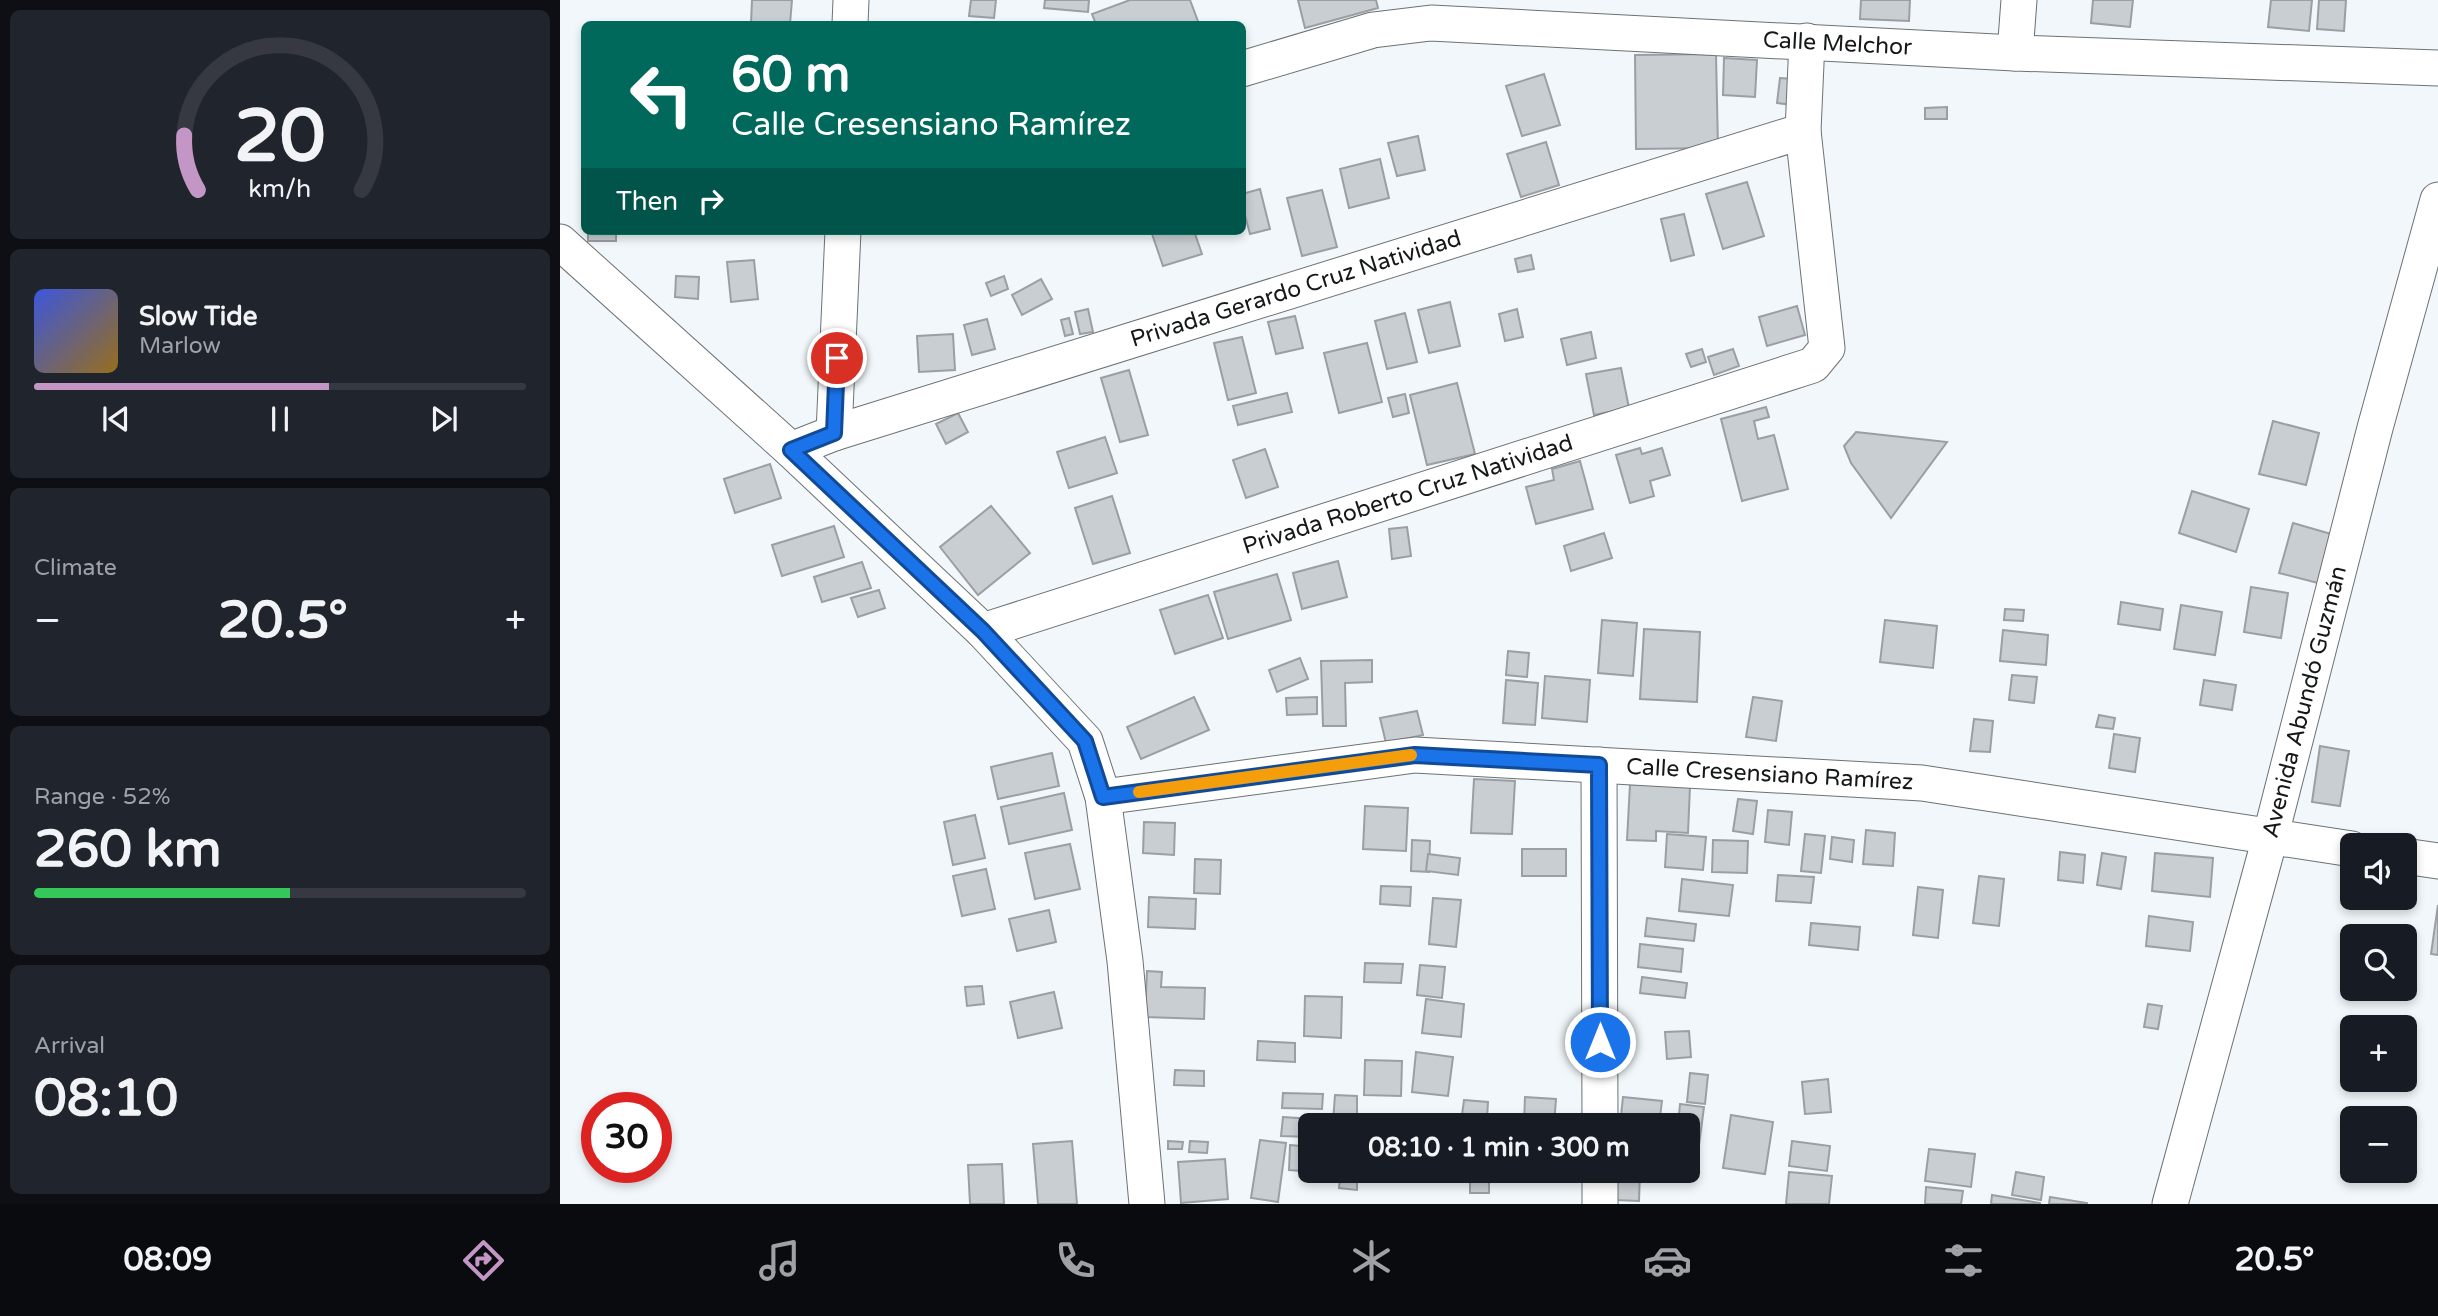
<!DOCTYPE html>
<meta charset="utf-8">
<style>
:root{--surface:#171b24;--page:#20242c;--text:#f1f3f6;--muted:#9ea1a6;--line:#363941;--accent:#c396c6}
body{margin:0;font-family:"Varela Round",sans-serif;background:var(--page);color:var(--text);height:100vh;display:flex;flex-direction:column;font-size:26px;white-space:nowrap}
*{box-sizing:border-box;margin:0}
p{font-size:23px;color:var(--muted)}
.icon{flex:none;width:38px;height:38px;fill:none;stroke:currentColor;stroke-width:2;stroke-linecap:round;stroke-linejoin:round}
.map{position:relative;flex:1;overflow:hidden}
.sheet{display:flex;flex-direction:column;gap:10px;padding:10px;background:#0d0f14;width:560px}
.sheet>*{flex:none}
.guide{position:absolute;left:21px;top:21px;width:665px;height:214px;border-radius:10px;box-shadow:0 4px 10px #0003;background:#00695c;color:#fff;overflow:hidden}
.fabs{position:absolute;left:1780px;top:833px;display:grid;gap:14px}
.fabs a{display:grid;place-items:center;width:77px;height:77px;border-radius:10px;background:var(--surface);box-shadow:0 4px 10px #0003;font-size:35px}
.speed{position:absolute;left:21px;top:1092px;display:flex;gap:14px;font-size:35px;font-weight:700;text-align:center}
.speed>*{display:grid;place-content:center;width:91px;height:91px;border-radius:50%;background:var(--surface);box-shadow:0 4px 10px #0003;line-height:1}
.speed .limit{border:10px solid #d22;background:#fff;color:#111}
.pin{position:absolute;display:grid;place-items:center;width:60px;height:60px;color:#fff;margin:-30px;border:4px solid #fff;border-radius:50%;box-shadow:0 2px 7px #0007}
.me{position:absolute;width:77px;margin:-38px;rotate:0deg;stroke-linejoin:round;filter:drop-shadow(0 0 5px #0008)}
.turn{display:flex;align-items:center;gap:24px;height:147px;padding:0 35px;font-size:32px}
.turn .icon{width:91px;height:91px;stroke-width:2.5}
.turn b{display:block;font-size:49px;line-height:60px}
.then{display:flex;align-items:center;height:66px;padding:0 35px;background:#0003;gap:14px;font-size:26px}
.big{font-size:52px;font-weight:700;line-height:1.1}
.sheet .tile{flex:1;display:flex;flex-direction:column;justify-content:center;gap:10px;min-width:0;padding:0 24px;border-radius:10px;background:var(--page)}
.sheet .dial{align-items:center;gap:0}
.dial svg{height:182px;overflow:visible;fill:none;stroke:var(--line);stroke-width:7;stroke-linecap:round;text-anchor:middle}
.dial text{fill:var(--text);stroke:none}
.song{display:flex;align-items:center;gap:21px}
.cover{width:84px;height:84px;border-radius:10px;background:linear-gradient(135deg,hsl(230 70% 55%),hsl(40 70% 35%))}
.played{height:7px;border-radius:4px;background:linear-gradient(90deg,var(--accent) 60%,var(--line) 60%)}
.keys{display:flex;justify-content:space-around;direction:ltr}
.heat{display:flex;justify-content:space-between;align-items:center;font-size:38px;direction:ltr}
.charge{height:10px;border-radius:5px;background:linear-gradient(90deg,#34c759 52%,var(--line) 0)}
.trip{position:absolute;left:738px;top:1113px;width:402px;height:70px;border-radius:10px;background:var(--surface);box-shadow:0 4px 10px #0003;font-weight:700;line-height:70px;text-align:center}
.menu{display:flex;height:112px;justify-content:space-around;align-items:center;background:#090b0e;color:var(--muted)}
.menu .icon{width:49px;height:49px}
.menu .active{color:var(--accent)}
.menu b{font-size:32px;color:var(--text)}
main{display:flex;flex:1;min-height:0}
.map>svg:first-child{display:block}
.building{fill:#c9ced2;stroke:#9b9fa3;stroke-width:2}
.lines{fill:none;stroke-linecap:round;stroke-linejoin:round}
.minor-casing{stroke:#6c7274;stroke-width:37}
.minor{stroke:#fff;stroke-width:35}
.route-casing{stroke:#114b97;stroke-width:18}
.route{stroke:#1a73e8;stroke-width:12}
.slow{stroke:#f59e0b;stroke-width:12}
.labels{text-anchor:middle;dominant-baseline:central;stroke-width:5;stroke-linejoin:round;paint-order:stroke}
.street-label{font-size:23px;fill:#151718;stroke:#fff}
</style>
<main>
<section class="sheet">
<div class="tile dial"><svg viewBox="0 0 100 80">
<path d="M14 69A42 42 0 1 1 86 69"/>
<path d="M14 69A42 42 0 0 1 8 45" stroke="#c396c6"/>
<text x="50" y="56" font-size="32" font-weight="700">20</text>
<text x="50" y="72" font-size="11">km/h</text>
</svg></div>
<div class="tile">
<div class="song"><i class="cover"></i><div><b>Slow Tide</b><p>Marlow</p></div></div>
<div class="played"></div>
<div class="keys"><svg class="icon" aria-label="previous" viewBox="0 0 24 24"><path d="M18 5L8 12l10 7zM5 5v14"/></svg><svg class="icon" aria-label="pause" viewBox="0 0 24 24"><path d="M8 5v14M16 5v14"/></svg><svg class="icon" aria-label="next" viewBox="0 0 24 24"><path d="M6 5l10 7-10 7zM19 5v14"/></svg></div>
</div>
<div class="tile"><p>Climate</p>
<div class="heat"><a>−</a><b class="big">20.5°</b><a>+</a></div>
</div>
<div class="tile"><p>Range · 52%</p><b class="big">260 km</b><div class="charge"></div></div>
<div class="tile"><p>Arrival</p><b class="big">08:10</b></div>
</section>
<div class="map">
<svg width="1878" height="1204" viewBox="0 0 1878 1204">
<rect width="100%" height="100%" fill="#f1f7fa"/>
<g class="building">
<polygon points="192,0 232,0 230,24 191,24"/>
<polygon points="411,0 436,0 434,18 409,16"/>
<polygon points="485,0 529,0 528,12 484,8"/>
<polygon points="570,0 630,0 639,24 536,24 532,14"/>
<polygon points="738,0 816,0 818,8 745,28"/>
<polygon points="1301,0 1350,0 1349,21 1300,19"/>
<polygon points="1533,0 1573,0 1570,27 1531,23"/>
<polygon points="1711,0 1752,0 1749,31 1708,27"/>
<polygon points="1759,0 1786,0 1784,31 1757,29"/>
<polygon points="1156,54 1158,148 1076,149 1075,55"/>
<polygon points="1164,58 1197,60 1195,97 1163,95"/>
<polygon points="984,74 1000,125 962,136 946,86"/>
<polygon points="1220,78 1244,80 1241,106 1217,103"/>
<polygon points="1387,107 1387,119 1365,119 1365,108"/>
<polygon points="858,136 865,170 837,176 828,143"/>
<polygon points="986,142 999,185 961,197 947,154"/>
<polygon points="820,159 829,198 789,208 780,169"/>
<polygon points="1187,182 1204,236 1163,249 1146,194"/>
<polygon points="700,189 710,229 690,234 682,204 682,194"/>
<polygon points="762,190 777,247 742,256 727,198"/>
<polygon points="1124,214 1134,255 1111,261 1101,219"/>
<rect x="28" y="231" width="28" height="10"/>
<polygon points="591,231 634,231 642,254 603,266"/>
<polygon points="971,255 974,269 958,272 955,259"/>
<polygon points="194,260 198,299 171,302 167,262"/>
<polygon points="116,276 139,277 138,299 115,297"/>
<polygon points="444,276 448,289 431,296 426,283"/>
<polygon points="481,279 492,299 462,315 452,295"/>
<polygon points="890,302 900,346 869,353 858,310"/>
<polygon points="1237,306 1245,335 1207,346 1199,317"/>
<polygon points="528,309 533,332 520,334 515,312"/>
<polygon points="957,309 963,337 945,341 939,314"/>
<polygon points="845,313 857,362 827,369 815,321"/>
<polygon points="735,316 743,348 716,354 708,322"/>
<polygon points="509,318 513,334 505,336 501,320"/>
<polygon points="427,319 435,349 412,355 404,325"/>
<polygon points="1031,332 1036,358 1007,365 1001,339"/>
<polygon points="393,334 395,370 359,372 357,336"/>
<polygon points="682,337 696,393 668,400 654,343"/>
<polygon points="807,343 822,402 779,413 764,353"/>
<polygon points="1142,349 1146,362 1131,367 1126,354"/>
<polygon points="1173,349 1179,366 1154,375 1148,357"/>
<polygon points="1061,368 1069,408 1034,415 1026,374"/>
<polygon points="569,370 588,435 560,442 541,378"/>
<polygon points="897,383 915,454 867,465 850,395"/>
<polygon points="727,393 732,412 678,425 673,406"/>
<polygon points="845,394 849,413 833,417 828,398"/>
<polygon points="1206,407 1209,417 1194,421 1198,439 1214,435 1228,489 1182,501 1161,419"/>
<polygon points="398,413 408,432 386,444 376,424"/>
<polygon points="1713,421 1759,433 1746,485 1699,474"/>
<polygon points="1296,432 1387,442 1331,518 1291,463 1284,446"/>
<polygon points="545,437 557,473 509,488 497,452"/>
<polygon points="1080,448 1082,454 1102,448 1110,475 1090,481 1094,496 1070,503 1056,455"/>
<polygon points="705,449 718,487 686,498 673,460"/>
<polygon points="1020,461 1033,509 976,524 966,487 994,480 992,469"/>
<polygon points="210,464 221,498 175,513 164,479"/>
<polygon points="1632,491 1689,509 1676,552 1619,533"/>
<polygon points="552,496 570,553 533,564 515,508"/>
<polygon points="431,506 470,553 418,595 380,547"/>
<polygon points="1733,523 1771,534 1758,583 1719,573"/>
<polygon points="274,526 284,557 222,576 212,545"/>
<polygon points="847,527 851,556 832,559 829,529"/>
<polygon points="1044,533 1052,558 1011,571 1004,546"/>
<polygon points="778,561 787,597 742,609 733,573"/>
<polygon points="302,562 311,588 262,602 254,577"/>
<polygon points="717,574 731,620 668,639 654,592"/>
<polygon points="1691,587 1728,593 1721,638 1684,632"/>
<polygon points="319,590 325,608 298,617 291,598"/>
<polygon points="648,595 663,638 615,654 600,610"/>
<polygon points="1561,602 1603,609 1600,630 1558,624"/>
<polygon points="1621,605 1662,612 1655,655 1614,649"/>
<polygon points="1445,609 1464,610 1463,621 1444,620"/>
<polygon points="1042,620 1077,623 1073,676 1038,673"/>
<polygon points="1325,620 1377,626 1373,668 1320,662"/>
<polygon points="1084,629 1140,632 1137,702 1080,699"/>
<polygon points="1443,630 1488,635 1486,665 1440,661"/>
<polygon points="948,651 969,653 967,677 946,675"/>
<polygon points="740,658 748,679 717,692 709,670"/>
<polygon points="812,660 812,682 785,683 786,726 763,726 761,661"/>
<polygon points="1452,675 1477,677 1474,703 1449,700"/>
<polygon points="985,676 1030,680 1027,722 982,718"/>
<polygon points="946,680 978,683 975,725 943,723"/>
<polygon points="1644,680 1676,685 1672,710 1640,705"/>
<polygon points="634,697 649,730 581,759 567,727"/>
<polygon points="757,697 757,714 727,715 726,698"/>
<polygon points="1193,697 1222,701 1216,741 1186,737"/>
<polygon points="857,711 863,735 826,743 820,718"/>
<polygon points="1539,715 1555,718 1553,729 1536,727"/>
<polygon points="1414,719 1433,721 1430,752 1410,751"/>
<polygon points="1554,734 1580,738 1575,772 1549,768"/>
<polygon points="1760,746 1789,751 1780,806 1752,802"/>
<polygon points="492,753 499,786 438,799 431,767"/>
<polygon points="914,779 955,781 952,834 911,833"/>
<polygon points="1070,784 1130,786 1128,833 1096,831 1096,841 1067,840"/>
<polygon points="504,793 512,830 449,844 441,807"/>
<polygon points="1178,799 1197,801 1193,834 1173,831"/>
<polygon points="805,806 848,808 846,851 803,849"/>
<polygon points="1208,810 1232,812 1229,845 1205,842"/>
<polygon points="415,815 425,858 393,865 384,822"/>
<polygon points="584,822 615,823 614,855 583,853"/>
<polygon points="1306,830 1335,833 1333,866 1303,864"/>
<polygon points="1107,834 1146,837 1143,870 1105,867"/>
<polygon points="1245,834 1265,836 1261,873 1241,871"/>
<polygon points="1272,837 1294,840 1292,862 1270,859"/>
<polygon points="852,840 870,841 869,872 851,871"/>
<polygon points="1153,840 1188,841 1187,873 1152,872"/>
<polygon points="510,844 520,889 475,899 465,853"/>
<rect x="962" y="849" width="44" height="27"/>
<polygon points="1500,852 1525,855 1523,883 1498,880"/>
<polygon points="1542,853 1566,857 1561,889 1537,885"/>
<polygon points="1595,853 1653,858 1650,897 1592,891"/>
<polygon points="868,854 900,858 898,875 866,871"/>
<polygon points="635,859 661,860 660,894 634,893"/>
<polygon points="426,869 435,909 402,916 393,876"/>
<polygon points="1218,875 1254,877 1251,903 1216,901"/>
<polygon points="1419,876 1444,879 1439,926 1413,923"/>
<polygon points="1122,879 1173,885 1169,916 1119,911"/>
<polygon points="821,886 851,887 850,906 820,904"/>
<polygon points="1358,887 1383,890 1378,938 1353,935"/>
<polygon points="589,897 636,899 635,929 588,927"/>
<polygon points="873,898 901,900 896,947 869,944"/>
<polygon points="1878,905 1878,955 1871,954"/>
<polygon points="489,910 496,942 457,951 449,919"/>
<polygon points="1589,916 1633,922 1630,951 1586,946"/>
<polygon points="1087,918 1136,924 1134,941 1085,936"/>
<polygon points="1251,923 1300,927 1298,950 1249,945"/>
<polygon points="1080,944 1123,949 1121,972 1078,967"/>
<polygon points="805,963 843,964 841,983 804,982"/>
<polygon points="860,965 885,967 882,998 857,995"/>
<polygon points="587,971 602,972 601,987 645,988 644,1019 585,1017"/>
<polygon points="1082,977 1127,983 1125,998 1080,993"/>
<polygon points="422,986 424,1004 407,1006 405,987"/>
<polygon points="494,992 502,1028 458,1038 450,1002"/>
<polygon points="745,996 782,997 781,1038 744,1036"/>
<polygon points="866,999 904,1004 901,1037 862,1033"/>
<polygon points="1588,1004 1602,1006 1598,1029 1584,1027"/>
<polygon points="1129,1031 1131,1057 1107,1059 1105,1032"/>
<polygon points="698,1041 735,1043 735,1062 697,1060"/>
<polygon points="856,1052 893,1057 888,1096 852,1092"/>
<polygon points="805,1060 842,1061 841,1096 804,1095"/>
<polygon points="615,1070 644,1071 644,1086 614,1085"/>
<polygon points="1130,1073 1148,1075 1145,1104 1127,1102"/>
<polygon points="1268,1079 1271,1112 1245,1114 1242,1082"/>
<polygon points="723,1093 763,1094 762,1109 722,1108"/>
<polygon points="775,1095 797,1096 797,1123 773,1122"/>
<polygon points="965,1097 996,1099 994,1125 964,1123"/>
<polygon points="1063,1097 1102,1101 1099,1125 1060,1125"/>
<polygon points="904,1100 928,1102 927,1118 902,1115"/>
<polygon points="1120,1104 1144,1107 1138,1153 1129,1152 1129,1125 1118,1125"/>
<polygon points="1171,1115 1213,1122 1205,1174 1163,1168"/>
<polygon points="723,1117 752,1119 751,1137 721,1136"/>
<polygon points="700,1140 726,1143 718,1202 691,1198"/>
<polygon points="512,1141 517,1204 478,1204 473,1144"/>
<polygon points="608,1141 623,1142 622,1149 608,1149"/>
<polygon points="630,1141 648,1142 647,1153 629,1152"/>
<polygon points="1232,1141 1270,1146 1267,1171 1229,1166"/>
<polygon points="730,1145 751,1147 751,1171 753,1172 729,1170"/>
<polygon points="1369,1149 1415,1154 1411,1187 1365,1181"/>
<polygon points="665,1159 668,1199 621,1203 618,1162"/>
<polygon points="442,1164 444,1204 410,1204 408,1165"/>
<rect x="910" y="1171" width="19" height="22"/>
<polygon points="1057,1171 1080,1171 1079,1201 1056,1200"/>
<polygon points="1229,1172 1272,1176 1269,1204 1226,1204"/>
<polygon points="1456,1172 1484,1177 1481,1200 1452,1195"/>
<polygon points="780,1178 797,1179 797,1190 779,1188"/>
<polygon points="1366,1187 1403,1191 1401,1204 1365,1204"/>
<polygon points="1432,1195 1480,1203 1480,1204 1431,1204"/>
<polygon points="1490,1197 1527,1203 1527,1204 1489,1204"/>
</g>
<g class="lines">
<defs>
<g id="minor">
<polyline points="290,24 291,0"/>
<polyline points="1455,53 1459,0"/>
<path id="s1" d="M682,69L813,30L871,23L1455,53L1878,68"/>
<polyline points="0,242 231,450 423,631 525,741 543,797 565,961 587,1204"/>
<polyline points="274,433 283,231"/>
<path id="s2" d="M231,450L274,433L1243,131"/>
<path id="s3" d="M423,631L1253,365L1267,348L1243,131L1247,41"/>
<polyline points="1039,765 1040,1125"/>
<path id="s4" d="M543,797L855,755L1362,783L1792,849"/>
<polyline points="1844,856 1878,861"/>
<polyline points="1040,1171 1040,1204"/>
<path id="s5" d="M1610,1204L1710,838L1815,428L1878,200"/>
</g>
</defs>
<use href="#minor" class="minor-casing"/>
<use href="#minor" class="minor"/>
</g>
<g class="lines">
<defs>
<polyline id="route" points="277,358 274,433 231,450 423,631 525,741 543,797 855,755 1039,765 1040,1042"/>
</defs>
<use href="#route" class="route-casing"/>
<use href="#route" class="route"/>
<polyline class="slow" points="579,792 851,755"/>
</g>
<g class="labels">
<g class="street-label">
<text stroke="none"><textPath href="#s1" startOffset="602">Calle Melchor</textPath></text>
<text stroke="none"><textPath href="#s2" startOffset="530">Privada Gerardo Cruz Natividad</textPath></text>
<text stroke="none"><textPath href="#s3" startOffset="446">Privada Roberto Cruz Natividad</textPath></text>
<text stroke="none"><textPath href="#s5" startOffset="520">Avenida Abundó Guzmán</textPath></text>
<text stroke="none"><textPath href="#s4" startOffset="670">Calle Cresensiano Ramírez</textPath></text>
</g>
</g>
</svg>
<div class="fabs">
<a><svg class="icon" aria-label="sound" viewBox="0 0 24 24"><path d="M4 9h4l5-4v14l-5-4H4zM17 9q2 3 0 6"/></svg></a>
<a><svg class="icon" aria-label="search" viewBox="0 0 24 24"><circle cx="10" cy="10" r="6"/><path d="M15 15l6 6"/></svg></a>
<a>+</a>
<a>−</a>
</div>
<div class="speed"><div class="limit">30</div></div>
<div class="pin" style="left:277px;top:358px;background:#d93025"><svg class="icon" aria-label="arrive" viewBox="0 0 24 24"><path d="M6 21V4h12l-3 4 3 4H6"/></svg></div>
<svg class="me" style="left:1040px;top:1042px" viewBox="-20 -20 40 40"><circle r="17" fill="#1a73e8" stroke="#fff" stroke-width="3"/><path d="M0-11L8 9 0 5-8 9z" fill="#fff"/></svg>
<div class="trip">08:10 · 1 min · 300 m</div>
<div class="guide">
<div class="turn"><svg class="icon" aria-label="left" viewBox="0 0 24 24"><path d="M17 20v-9H6M10 6l-5 5 5 5"/></svg><div><b>60 m</b>Calle Cresensiano Ramírez</div></div>
<div class="then">Then<svg class="icon" aria-label="right" viewBox="0 0 24 24"><path d="M7 20v-9h11M14 6l5 5-5 5"/></svg></div>
</div>
</div>
</main>
<nav class="menu">
<b>08:09</b>
<svg class="icon active" aria-label="directions" viewBox="0 0 24 24"><path d="M12 3l9 9-9 9-9-9zM9 14v-3h6M13 9l2 2-2 2"/></svg>
<svg class="icon" aria-label="music" viewBox="0 0 24 24"><path d="M9 18V5l10-2v13"/><circle cx="6" cy="18" r="3"/><circle cx="16" cy="16" r="3"/></svg>
<svg class="icon" aria-label="phone" viewBox="0 0 24 24"><path d="M5 4h4l2 5-3 2q2 4 5 5l2-3 5 2v4C11 20 4 13 5 4z"/></svg>
<svg class="icon" aria-label="climate" viewBox="0 0 24 24"><path d="M12 3v18M4 7l16 10M4 17L20 7"/></svg>
<svg class="icon" aria-label="car" viewBox="0 0 24 24"><path d="M5 17H2v-5l4-1 3-4h7l3 4 3 1v5h-3M9 17h6M6 11h13"/><circle cx="7" cy="17" r="2"/><circle cx="17" cy="17" r="2"/></svg>
<svg class="icon" aria-label="filters" viewBox="0 0 24 24"><path d="M4 7h16M4 17h16"/><circle cx="9" cy="7" r="2"/><circle cx="15" cy="17" r="2"/></svg>
<b>20.5°</b>
</nav>
